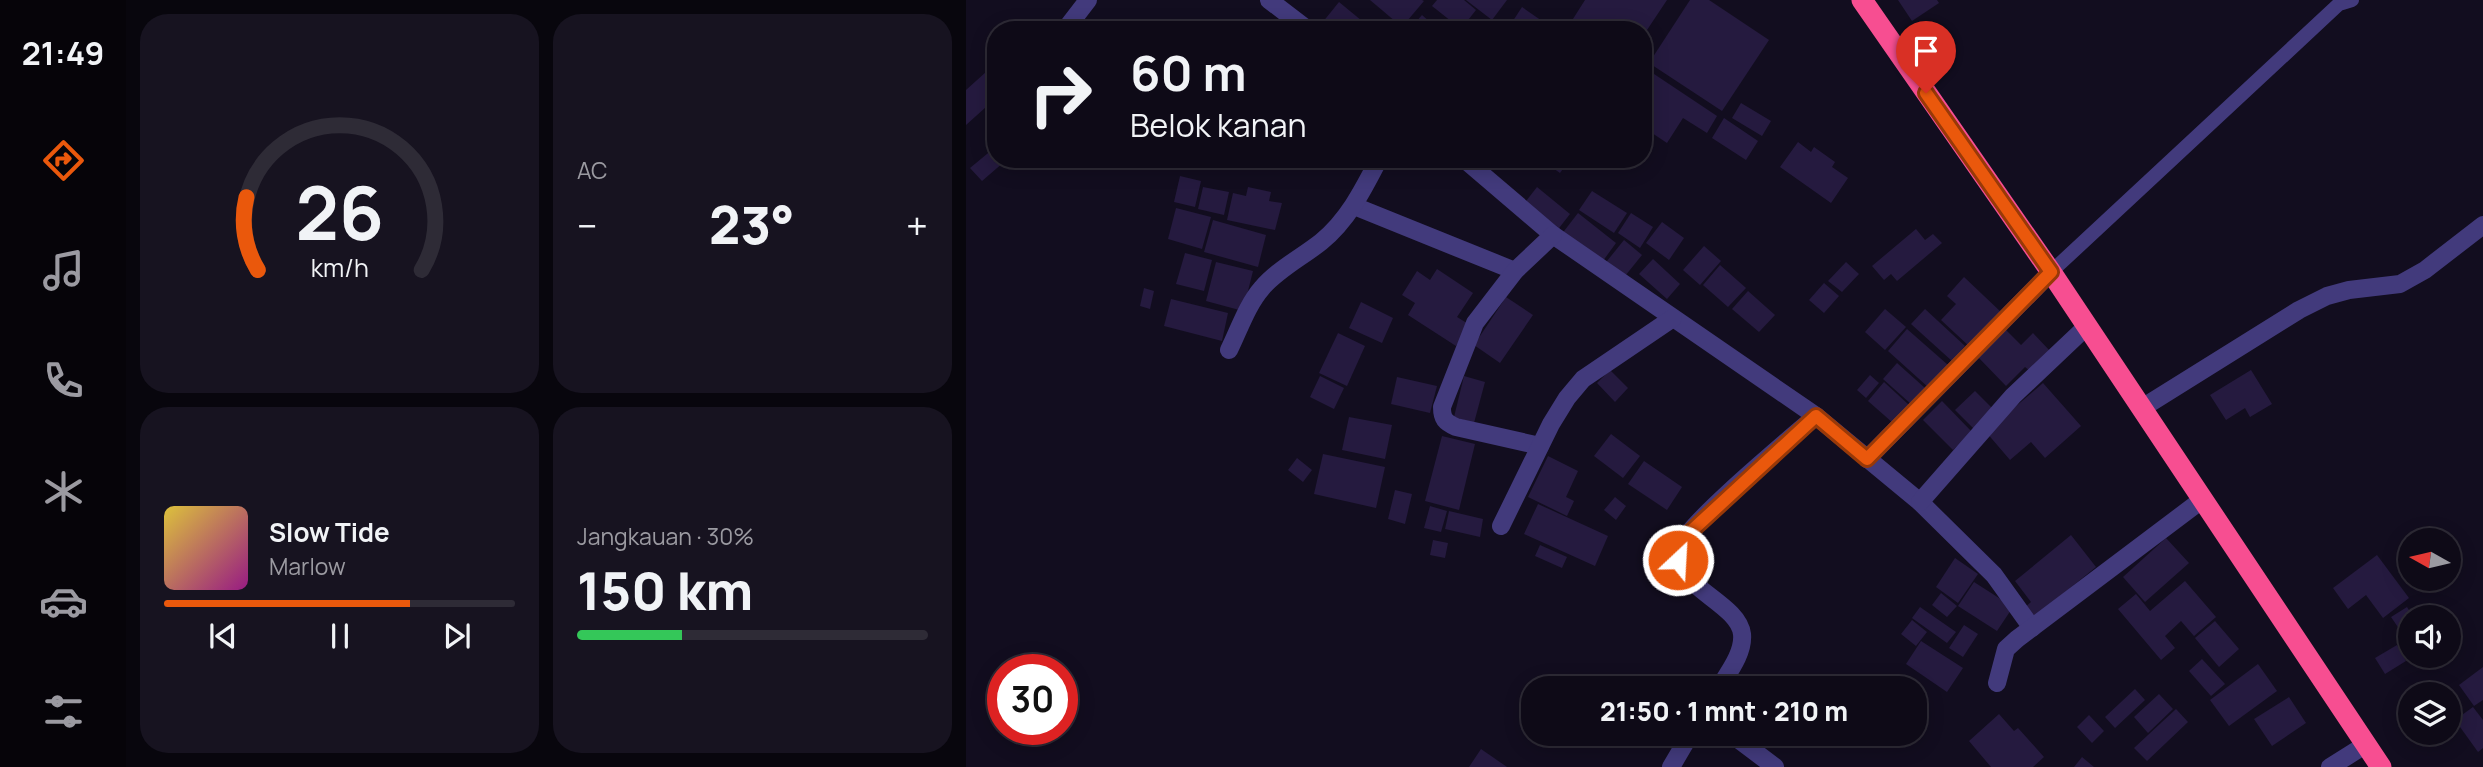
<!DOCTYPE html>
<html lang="id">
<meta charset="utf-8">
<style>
:root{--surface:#0e0a17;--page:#171320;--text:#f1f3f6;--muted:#9b9aa1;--line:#2e2b36;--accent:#ea580c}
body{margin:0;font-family:Manrope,sans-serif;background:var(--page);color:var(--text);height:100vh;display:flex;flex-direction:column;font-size:26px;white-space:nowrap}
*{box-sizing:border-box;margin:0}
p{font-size:23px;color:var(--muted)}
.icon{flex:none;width:38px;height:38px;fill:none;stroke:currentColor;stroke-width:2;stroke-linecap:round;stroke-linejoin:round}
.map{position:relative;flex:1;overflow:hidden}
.sheet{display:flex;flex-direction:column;gap:14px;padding:14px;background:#08060d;width:840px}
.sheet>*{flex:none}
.guide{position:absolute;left:21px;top:21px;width:665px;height:147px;border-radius:28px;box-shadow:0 4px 18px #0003,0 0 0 2px var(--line);background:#0e0a17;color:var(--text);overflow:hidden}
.needle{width:46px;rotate:278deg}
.controls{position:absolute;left:1432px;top:528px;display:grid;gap:14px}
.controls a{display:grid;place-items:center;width:63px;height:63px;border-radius:50%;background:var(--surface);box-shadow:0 4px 18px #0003,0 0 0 2px var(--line);font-size:35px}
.speed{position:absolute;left:21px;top:654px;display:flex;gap:14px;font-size:35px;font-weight:700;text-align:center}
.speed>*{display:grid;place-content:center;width:91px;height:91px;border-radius:50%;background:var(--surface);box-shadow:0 4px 18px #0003,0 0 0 2px var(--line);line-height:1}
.speed .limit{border:10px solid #d22;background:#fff;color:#111}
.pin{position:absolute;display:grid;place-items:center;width:60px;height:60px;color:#fff;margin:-72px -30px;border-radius:50% 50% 50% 0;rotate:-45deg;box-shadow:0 0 7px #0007}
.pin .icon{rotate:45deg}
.me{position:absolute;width:77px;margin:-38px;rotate:25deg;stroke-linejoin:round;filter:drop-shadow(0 0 5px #0008)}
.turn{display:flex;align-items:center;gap:24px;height:147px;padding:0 28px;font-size:32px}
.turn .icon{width:91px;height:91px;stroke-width:2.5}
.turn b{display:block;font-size:49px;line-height:60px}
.big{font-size:52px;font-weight:800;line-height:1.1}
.sheet .widget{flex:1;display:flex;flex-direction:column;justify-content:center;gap:10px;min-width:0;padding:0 24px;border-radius:28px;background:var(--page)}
.sheet .dial{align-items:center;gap:0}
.dial svg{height:182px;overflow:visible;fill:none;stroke:var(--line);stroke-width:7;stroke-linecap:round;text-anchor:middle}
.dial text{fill:var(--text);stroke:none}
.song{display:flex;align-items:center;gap:21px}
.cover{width:84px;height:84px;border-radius:10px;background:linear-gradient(135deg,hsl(50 70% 55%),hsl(310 70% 35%))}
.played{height:7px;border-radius:4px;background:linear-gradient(90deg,var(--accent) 70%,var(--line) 70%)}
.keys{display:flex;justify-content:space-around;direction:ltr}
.heat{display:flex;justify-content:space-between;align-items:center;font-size:38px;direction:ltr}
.charge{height:10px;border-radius:5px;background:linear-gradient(90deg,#34c759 30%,var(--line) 0)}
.sheet .tiles{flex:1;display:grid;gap:14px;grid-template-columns:repeat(2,1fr)}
.trip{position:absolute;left:555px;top:676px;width:406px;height:70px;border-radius:28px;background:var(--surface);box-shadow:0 4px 18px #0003,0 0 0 2px var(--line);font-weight:800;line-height:70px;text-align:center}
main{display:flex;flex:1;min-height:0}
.dock{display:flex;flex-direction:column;width:126px;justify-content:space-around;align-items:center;background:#060409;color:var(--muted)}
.dock .icon{width:49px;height:49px}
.dock .on{color:var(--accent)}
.dock b{font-size:32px;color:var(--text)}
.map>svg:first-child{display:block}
.building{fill:#251a3f}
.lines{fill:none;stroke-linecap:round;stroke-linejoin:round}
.lane{stroke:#423a7c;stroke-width:14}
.street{stroke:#423a7c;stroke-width:18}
.highway{stroke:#f74e91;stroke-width:21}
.route-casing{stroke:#983908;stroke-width:18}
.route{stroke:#ea580c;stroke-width:12}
</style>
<main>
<nav class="dock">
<b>21:49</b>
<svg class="icon on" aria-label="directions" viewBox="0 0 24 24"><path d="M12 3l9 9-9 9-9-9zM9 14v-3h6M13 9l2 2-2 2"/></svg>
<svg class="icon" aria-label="music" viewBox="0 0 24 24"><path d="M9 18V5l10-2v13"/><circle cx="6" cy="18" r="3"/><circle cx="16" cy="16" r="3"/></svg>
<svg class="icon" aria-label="phone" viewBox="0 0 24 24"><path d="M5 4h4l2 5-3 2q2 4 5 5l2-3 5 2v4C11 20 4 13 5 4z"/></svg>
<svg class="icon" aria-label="climate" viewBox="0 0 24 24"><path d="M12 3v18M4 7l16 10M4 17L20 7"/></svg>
<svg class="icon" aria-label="car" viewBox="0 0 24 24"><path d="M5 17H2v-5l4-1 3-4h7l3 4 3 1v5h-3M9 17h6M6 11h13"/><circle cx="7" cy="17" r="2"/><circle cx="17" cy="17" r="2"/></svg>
<svg class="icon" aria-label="filters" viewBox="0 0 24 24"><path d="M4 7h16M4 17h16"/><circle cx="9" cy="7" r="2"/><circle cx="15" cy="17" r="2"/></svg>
</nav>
<section class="sheet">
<div class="tiles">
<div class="widget dial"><svg viewBox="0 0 100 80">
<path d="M14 69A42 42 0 1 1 86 69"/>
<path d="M14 69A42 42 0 0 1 9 37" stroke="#ea580c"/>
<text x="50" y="56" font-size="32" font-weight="700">26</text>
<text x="50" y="72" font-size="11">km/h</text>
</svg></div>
<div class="widget"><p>AC</p>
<div class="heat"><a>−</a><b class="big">23°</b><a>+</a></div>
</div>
<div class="widget">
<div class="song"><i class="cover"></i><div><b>Slow Tide</b><p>Marlow</p></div></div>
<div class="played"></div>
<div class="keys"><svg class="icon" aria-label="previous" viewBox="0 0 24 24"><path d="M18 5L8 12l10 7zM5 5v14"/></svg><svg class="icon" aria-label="pause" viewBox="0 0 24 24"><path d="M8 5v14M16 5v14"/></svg><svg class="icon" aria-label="next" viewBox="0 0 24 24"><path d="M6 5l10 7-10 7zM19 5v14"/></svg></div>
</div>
<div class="widget"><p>Jangkauan · 30%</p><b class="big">150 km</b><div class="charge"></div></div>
</div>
</section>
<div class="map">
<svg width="1517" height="767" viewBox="0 0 1517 767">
<rect width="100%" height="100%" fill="#120d1f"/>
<g class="building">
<polygon points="404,0 456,0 458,1 436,27"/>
<polygon points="471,0 498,0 510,10 495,29 466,6"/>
<polygon points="500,0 541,0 526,20"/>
<polygon points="619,0 701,0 677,36 677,30 600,30"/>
<polygon points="724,0 743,0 803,40 756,111 683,63"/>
<polygon points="932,0 971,0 973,3 946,21"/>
<polygon points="373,2 407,30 354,30 352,28"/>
<polygon points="556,7 589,30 541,30"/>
<polygon points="456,15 473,30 443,30"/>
<polygon points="30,63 30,98 0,125 0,90"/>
<polygon points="682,70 751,116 741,133 717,118 701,143 677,127 677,78"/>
<polygon points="775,103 805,121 796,136 766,118"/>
<polygon points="758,118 792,141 780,160 746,138"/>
<polygon points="832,142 845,152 848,147 869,162 866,167 882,178 865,203 814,167"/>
<polygon points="27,149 30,152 30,159 36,159 38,162 16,181 4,168"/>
<polygon points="574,159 604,159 594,173"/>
<polygon points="214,176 235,181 229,207 208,202"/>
<polygon points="237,187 263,192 258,215 232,209"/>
<polygon points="282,187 305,192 303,201 316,203 309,230 261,220 267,193 280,196"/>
<polygon points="571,187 604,214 590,232 557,205"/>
<polygon points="626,191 661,213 648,233 613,210"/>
<polygon points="210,208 245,217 236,249 202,239"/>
<polygon points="612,213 650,243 634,265 595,235"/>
<polygon points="665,213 687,227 674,248 652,233"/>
<polygon points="247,220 300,235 292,267 238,252"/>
<polygon points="696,222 718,238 703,260 680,243"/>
<polygon points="950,229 959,240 967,234 976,243 931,281 925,274 918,280 906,266"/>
<polygon points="658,240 676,255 655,281 637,266"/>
<polygon points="738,246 755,261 734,285 717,270"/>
<polygon points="219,253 246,260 238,291 210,284"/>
<polygon points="687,259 714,284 701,299 673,274"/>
<polygon points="250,262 287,271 277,311 240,301"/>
<polygon points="880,262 893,274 876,292 862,281"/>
<polygon points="754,265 780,288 762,307 737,285"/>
<polygon points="471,269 507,293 491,317 504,325 490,346 442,315 449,303 436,295 451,271 464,280"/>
<polygon points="998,277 1036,313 1004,347 975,320 990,304 981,296"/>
<polygon points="858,283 873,296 858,313 843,300"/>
<polygon points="178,288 188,291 184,309 174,306"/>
<polygon points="782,291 809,315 793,332 766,309"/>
<polygon points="540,297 567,315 534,363 508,345"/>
<polygon points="205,299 262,313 256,341 198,326"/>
<polygon points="395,302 427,318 416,343 383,328"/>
<polygon points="919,309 940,327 919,350 899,332"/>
<polygon points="959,309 999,346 986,361 945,324"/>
<polygon points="941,329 982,365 962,387 922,351"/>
<polygon points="1039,329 1055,345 1067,333 1084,351 1064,371 1059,367 1040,386 1011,356"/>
<polygon points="372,333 399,346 381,386 353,373"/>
<polygon points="931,363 959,388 945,404 917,379"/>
<polygon points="644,370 662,388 649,402 631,383"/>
<polygon points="1285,370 1306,404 1284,417 1279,408 1260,420 1244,395"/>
<polygon points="904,375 913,383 900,398 891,390"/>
<polygon points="354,376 378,388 368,409 344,397"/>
<polygon points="498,376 519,382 508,423 488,417"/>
<polygon points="431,377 471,386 464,413 425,404"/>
<polygon points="918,382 943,405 927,423 902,401"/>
<polygon points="1077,383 1115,426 1079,458 1065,442 1044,460 1020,432"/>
<polygon points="1009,391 1028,410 1008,429 989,410"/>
<polygon points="976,401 1006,432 987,450 957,420"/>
<polygon points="383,417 426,425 419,459 376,450"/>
<polygon points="645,434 674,456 657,478 628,456"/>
<polygon points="476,436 509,444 493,510 459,501"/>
<polygon points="357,454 419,467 410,508 348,494"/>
<polygon points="582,456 612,471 600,497 608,501 601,516 562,497"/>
<polygon points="331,458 346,470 337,482 322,470"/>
<polygon points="678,461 716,487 701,510 662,484"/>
<polygon points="429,490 446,494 439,524 422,519"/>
<polygon points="649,497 660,506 650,520 638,510"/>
<polygon points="572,504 642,536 629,566 558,534"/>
<polygon points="464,506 481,511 475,532 458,528"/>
<polygon points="483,511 517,519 514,537 479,529"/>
<polygon points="1105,535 1130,567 1066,619 1058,608 1065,602 1049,581"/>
<polygon points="1200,538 1223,563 1179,602 1157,577"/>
<polygon points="467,540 482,543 479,558 464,555"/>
<polygon points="574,545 601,557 596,568 569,556"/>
<polygon points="1411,555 1443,598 1417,618 1400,595 1382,609 1367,588"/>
<polygon points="989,558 1012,574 992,603 970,587"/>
<polygon points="1219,581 1250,617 1228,636 1215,621 1199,636 1209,648 1195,660 1152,609 1170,594 1184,611"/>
<polygon points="1008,582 1047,607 1031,631 992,606"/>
<polygon points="975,593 991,606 981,617 966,605"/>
<polygon points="954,607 990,632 981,643 946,618"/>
<polygon points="1441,607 1448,618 1444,618 1444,636 1440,639 1425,617"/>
<polygon points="946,620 961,632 950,646 935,634"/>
<polygon points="1249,621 1273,649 1253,667 1229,638"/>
<polygon points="998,625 1012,634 997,657 983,648"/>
<polygon points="1482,626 1493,646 1482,652"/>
<polygon points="955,641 997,668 981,692 940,664"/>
<polygon points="1431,645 1440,661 1419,674 1409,658"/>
<polygon points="1236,659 1259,684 1245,696 1223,671"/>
<polygon points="1292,664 1311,691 1263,726 1244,700"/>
<polygon points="1517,667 1517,700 1508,706 1493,685"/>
<polygon points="1169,689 1179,700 1149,728 1139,717"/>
<polygon points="1193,694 1207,709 1182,733 1168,717"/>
<polygon points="1323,697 1340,723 1306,746 1288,719"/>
<polygon points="1507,707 1517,720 1517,748 1512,752 1489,720"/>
<polygon points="1210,709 1222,722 1181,761 1168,748"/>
<polygon points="1033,714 1048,731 1052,728 1078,757 1067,767 1025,767 1003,741"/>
<polygon points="1123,715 1138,731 1126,743 1111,727"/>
<polygon points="515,749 541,767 503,767"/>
<polygon points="1116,757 1128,767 1108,767"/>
</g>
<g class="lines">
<polyline class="lane" points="1085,272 1373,4 1386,0"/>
<g class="street">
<polyline points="303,0 342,30"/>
<polyline points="99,30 122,0"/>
<polyline points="498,159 587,235 850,416 954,502 1028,575 1066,628"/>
<polyline points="388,206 549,271"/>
<path d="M263,350C273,330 281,305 296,288C311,270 336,257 355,242C382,220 397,190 413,159"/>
<polyline points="1176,408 1333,310 1361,296 1383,290 1434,284 1459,270 1517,225"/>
<path d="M574,446L490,427C479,422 476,419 476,407L509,323L549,271L587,235"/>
<polyline points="901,459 1085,272"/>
<polyline points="954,502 1047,396 1120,327"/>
<polyline points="535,526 585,424 601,398 617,379 707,318"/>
<polyline points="1031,683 1040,649 1051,639 1237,499"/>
<path d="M753,688C762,673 778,653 776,634C772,601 701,585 714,546C721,524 826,437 850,416"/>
<polyline points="764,733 809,767"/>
<polyline points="705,767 725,733"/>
<polyline points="1364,767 1399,745"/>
</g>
<polyline class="highway" points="896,0 1085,272 1415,767"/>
</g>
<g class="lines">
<defs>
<polyline id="route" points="712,560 714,545 721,535 850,416 901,459 1085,272 960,93"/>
</defs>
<use href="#route" class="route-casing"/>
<use href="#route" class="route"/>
</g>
</svg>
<div class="controls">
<a><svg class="needle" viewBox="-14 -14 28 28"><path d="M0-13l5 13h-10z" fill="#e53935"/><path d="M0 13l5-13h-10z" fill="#9b9aa1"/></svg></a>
<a><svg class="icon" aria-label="sound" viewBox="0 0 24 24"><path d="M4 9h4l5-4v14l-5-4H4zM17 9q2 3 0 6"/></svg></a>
<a><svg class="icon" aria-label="layers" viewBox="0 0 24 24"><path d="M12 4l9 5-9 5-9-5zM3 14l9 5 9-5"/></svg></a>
</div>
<div class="speed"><div class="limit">30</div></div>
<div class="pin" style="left:960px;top:93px;background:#d93025"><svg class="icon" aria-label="arrive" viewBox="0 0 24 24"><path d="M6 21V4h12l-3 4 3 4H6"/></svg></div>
<svg class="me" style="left:712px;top:560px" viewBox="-20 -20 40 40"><circle r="17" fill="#ea580c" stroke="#fff" stroke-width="3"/><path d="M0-11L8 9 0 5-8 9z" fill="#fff"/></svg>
<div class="trip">21:50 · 1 mnt · 210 m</div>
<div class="guide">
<div class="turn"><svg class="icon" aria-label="right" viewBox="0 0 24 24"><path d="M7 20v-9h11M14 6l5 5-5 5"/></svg><div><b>60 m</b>Belok kanan</div></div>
</div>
</div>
</main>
